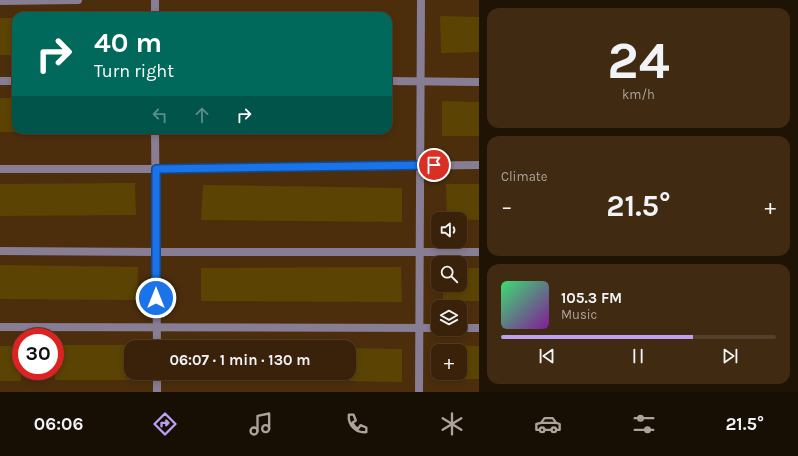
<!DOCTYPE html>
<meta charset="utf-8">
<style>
:root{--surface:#392209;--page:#402a12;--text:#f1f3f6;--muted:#aba49c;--line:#533f2a;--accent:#bca0f2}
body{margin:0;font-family:Karla,sans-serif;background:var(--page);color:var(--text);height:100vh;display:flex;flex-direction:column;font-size:15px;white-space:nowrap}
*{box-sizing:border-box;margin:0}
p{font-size:13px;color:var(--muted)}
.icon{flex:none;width:22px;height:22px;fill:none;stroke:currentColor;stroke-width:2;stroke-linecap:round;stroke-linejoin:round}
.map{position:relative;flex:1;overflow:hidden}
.details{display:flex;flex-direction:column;gap:8px;padding:8px;background:#1f1305;width:319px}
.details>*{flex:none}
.top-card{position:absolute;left:12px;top:12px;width:380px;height:122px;border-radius:12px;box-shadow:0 2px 6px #0003,0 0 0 1px var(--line);background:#00695c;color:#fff;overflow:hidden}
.controls{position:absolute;left:431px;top:212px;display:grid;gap:8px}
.controls a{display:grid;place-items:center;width:36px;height:36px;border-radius:8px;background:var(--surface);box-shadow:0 2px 6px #0003,0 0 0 1px var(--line);font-size:20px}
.speed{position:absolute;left:12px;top:328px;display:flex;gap:8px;font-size:20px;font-weight:700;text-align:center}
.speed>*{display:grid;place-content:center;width:52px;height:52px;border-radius:50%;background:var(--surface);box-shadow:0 2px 6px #0003,0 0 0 1px var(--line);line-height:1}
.speed .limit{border:6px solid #d22;background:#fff;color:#111}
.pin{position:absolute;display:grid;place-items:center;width:34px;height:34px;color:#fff;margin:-17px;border:2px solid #fff;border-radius:50%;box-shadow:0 1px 4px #0007}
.me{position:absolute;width:44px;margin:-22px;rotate:0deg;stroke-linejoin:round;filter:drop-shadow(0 0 3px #0008)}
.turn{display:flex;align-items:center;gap:14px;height:84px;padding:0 16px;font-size:18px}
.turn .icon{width:52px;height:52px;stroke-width:2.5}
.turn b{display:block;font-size:28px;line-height:34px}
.lanes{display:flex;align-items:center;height:38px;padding:0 16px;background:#0003;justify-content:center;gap:20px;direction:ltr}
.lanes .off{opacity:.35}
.big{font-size:30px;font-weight:700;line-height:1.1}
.details .widget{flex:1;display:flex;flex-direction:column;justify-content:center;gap:6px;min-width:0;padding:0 14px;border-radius:12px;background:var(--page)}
.details .dial{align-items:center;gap:0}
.dial b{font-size:52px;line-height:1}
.song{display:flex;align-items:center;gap:12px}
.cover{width:48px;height:48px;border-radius:6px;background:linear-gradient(135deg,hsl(140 70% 55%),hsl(290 70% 35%))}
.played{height:4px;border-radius:2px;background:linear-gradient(90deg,var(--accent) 70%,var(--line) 70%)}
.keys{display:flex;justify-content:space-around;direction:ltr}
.heat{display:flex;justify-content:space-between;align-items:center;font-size:22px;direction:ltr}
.trip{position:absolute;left:124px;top:340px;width:232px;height:40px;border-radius:12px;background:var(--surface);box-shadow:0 2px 6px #0003,0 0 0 1px var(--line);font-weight:700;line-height:40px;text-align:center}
.tabs{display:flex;height:64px;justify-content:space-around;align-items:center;background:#170e04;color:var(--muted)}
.tabs .icon{width:28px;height:28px}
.tabs .active{color:var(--accent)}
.tabs b{font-size:18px;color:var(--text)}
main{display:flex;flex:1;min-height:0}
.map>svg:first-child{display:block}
.building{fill:#5b4303}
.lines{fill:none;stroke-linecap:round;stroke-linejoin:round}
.lane{stroke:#877d94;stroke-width:8}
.street{stroke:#877d94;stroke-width:8}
.route-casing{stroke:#114b97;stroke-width:10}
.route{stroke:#1a73e8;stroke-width:7}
</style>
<main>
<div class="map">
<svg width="479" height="392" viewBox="0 0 479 392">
<rect width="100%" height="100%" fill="#4c2e0c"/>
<g class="building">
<polygon points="440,16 479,17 479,52 441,53"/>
<rect x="0" y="18" width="16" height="37"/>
<rect x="0" y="98" width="16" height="34"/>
<polygon points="442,101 479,102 479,136 442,136"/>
<polygon points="135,183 136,215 0,216 0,184"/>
<polygon points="446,184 479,184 479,220 447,219"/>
<polygon points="203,185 402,188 402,222 201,220"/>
<polygon points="0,265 138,267 137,300 0,299"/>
<polygon points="401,267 402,302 201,301 201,268"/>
<polygon points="460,268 479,268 479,301 443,301 443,285 460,285"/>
<polygon points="55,345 137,345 137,347 131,347 131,373 137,373 137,380 55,380"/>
<polygon points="439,345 479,346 479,379 439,380 439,373 460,373 460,351 439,351"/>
<rect x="0" y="346" width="21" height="35"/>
<polygon points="349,348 402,349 402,382 349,381"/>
<polygon points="199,373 299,373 299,381 199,380"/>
</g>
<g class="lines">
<g class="lane">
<polyline points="0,1 78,0"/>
<polyline points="0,81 16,81"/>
<polyline points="388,81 479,82"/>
<polyline points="0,169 155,169 479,165"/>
<polyline points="0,251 156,252 479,252"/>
<polyline points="0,327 438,328"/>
<polyline points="460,328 479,328"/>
<polyline points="419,392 421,0"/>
</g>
<g class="street">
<polyline points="155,0 155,16"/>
<polyline points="155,130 157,347"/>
<polyline points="157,373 157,392"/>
</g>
</g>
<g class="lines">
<defs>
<polyline id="route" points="156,298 156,169 434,165"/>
</defs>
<use href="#route" class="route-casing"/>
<use href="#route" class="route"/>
</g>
</svg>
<div class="controls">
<a><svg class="icon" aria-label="sound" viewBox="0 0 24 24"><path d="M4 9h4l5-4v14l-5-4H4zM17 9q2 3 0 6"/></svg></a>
<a><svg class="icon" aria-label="search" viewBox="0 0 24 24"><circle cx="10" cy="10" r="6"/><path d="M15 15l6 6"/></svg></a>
<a><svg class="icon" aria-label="layers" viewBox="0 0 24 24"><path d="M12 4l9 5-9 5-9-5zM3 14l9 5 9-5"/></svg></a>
<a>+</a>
</div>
<div class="speed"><div class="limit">30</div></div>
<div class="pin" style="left:434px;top:165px;background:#d93025"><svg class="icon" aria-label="arrive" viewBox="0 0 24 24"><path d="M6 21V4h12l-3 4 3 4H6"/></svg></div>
<svg class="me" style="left:156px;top:298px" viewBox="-20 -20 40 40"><circle r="17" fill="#1a73e8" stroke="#fff" stroke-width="3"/><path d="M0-11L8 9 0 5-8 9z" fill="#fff"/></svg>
<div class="trip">06:07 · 1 min · 130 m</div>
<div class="top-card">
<div class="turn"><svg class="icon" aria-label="right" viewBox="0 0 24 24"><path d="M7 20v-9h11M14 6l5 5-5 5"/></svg><div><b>40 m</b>Turn right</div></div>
<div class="lanes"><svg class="icon off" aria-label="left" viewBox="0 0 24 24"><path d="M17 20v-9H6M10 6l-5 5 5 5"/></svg><svg class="icon off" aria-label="ahead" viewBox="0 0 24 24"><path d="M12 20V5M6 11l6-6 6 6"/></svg><svg class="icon" aria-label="right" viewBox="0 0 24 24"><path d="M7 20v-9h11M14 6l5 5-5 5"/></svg></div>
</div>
</div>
<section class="details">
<div class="widget dial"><b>24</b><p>km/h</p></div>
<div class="widget"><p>Climate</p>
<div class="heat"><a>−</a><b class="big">21.5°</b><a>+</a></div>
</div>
<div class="widget">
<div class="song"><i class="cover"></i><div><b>105.3 FM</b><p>Music</p></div></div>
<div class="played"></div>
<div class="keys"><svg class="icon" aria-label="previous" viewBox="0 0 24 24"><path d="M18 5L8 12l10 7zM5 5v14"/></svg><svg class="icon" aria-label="pause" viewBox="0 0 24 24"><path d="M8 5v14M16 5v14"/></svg><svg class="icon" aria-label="next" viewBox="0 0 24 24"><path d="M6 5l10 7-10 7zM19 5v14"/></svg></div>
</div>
</section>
</main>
<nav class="tabs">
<b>06:06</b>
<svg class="icon active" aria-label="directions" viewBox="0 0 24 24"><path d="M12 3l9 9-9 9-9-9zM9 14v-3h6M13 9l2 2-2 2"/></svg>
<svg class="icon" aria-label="music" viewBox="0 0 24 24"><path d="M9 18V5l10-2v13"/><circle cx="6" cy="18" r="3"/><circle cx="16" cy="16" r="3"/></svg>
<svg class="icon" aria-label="phone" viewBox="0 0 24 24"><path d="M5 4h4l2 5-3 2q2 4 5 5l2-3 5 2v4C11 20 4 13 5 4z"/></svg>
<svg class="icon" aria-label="climate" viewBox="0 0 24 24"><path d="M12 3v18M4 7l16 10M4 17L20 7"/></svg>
<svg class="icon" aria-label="car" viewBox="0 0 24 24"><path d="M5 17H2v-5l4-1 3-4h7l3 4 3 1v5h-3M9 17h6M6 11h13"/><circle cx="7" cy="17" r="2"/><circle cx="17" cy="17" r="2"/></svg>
<svg class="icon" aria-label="filters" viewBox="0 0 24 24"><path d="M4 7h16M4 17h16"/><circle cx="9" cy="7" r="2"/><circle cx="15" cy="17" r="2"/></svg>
<b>21.5°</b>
</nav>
